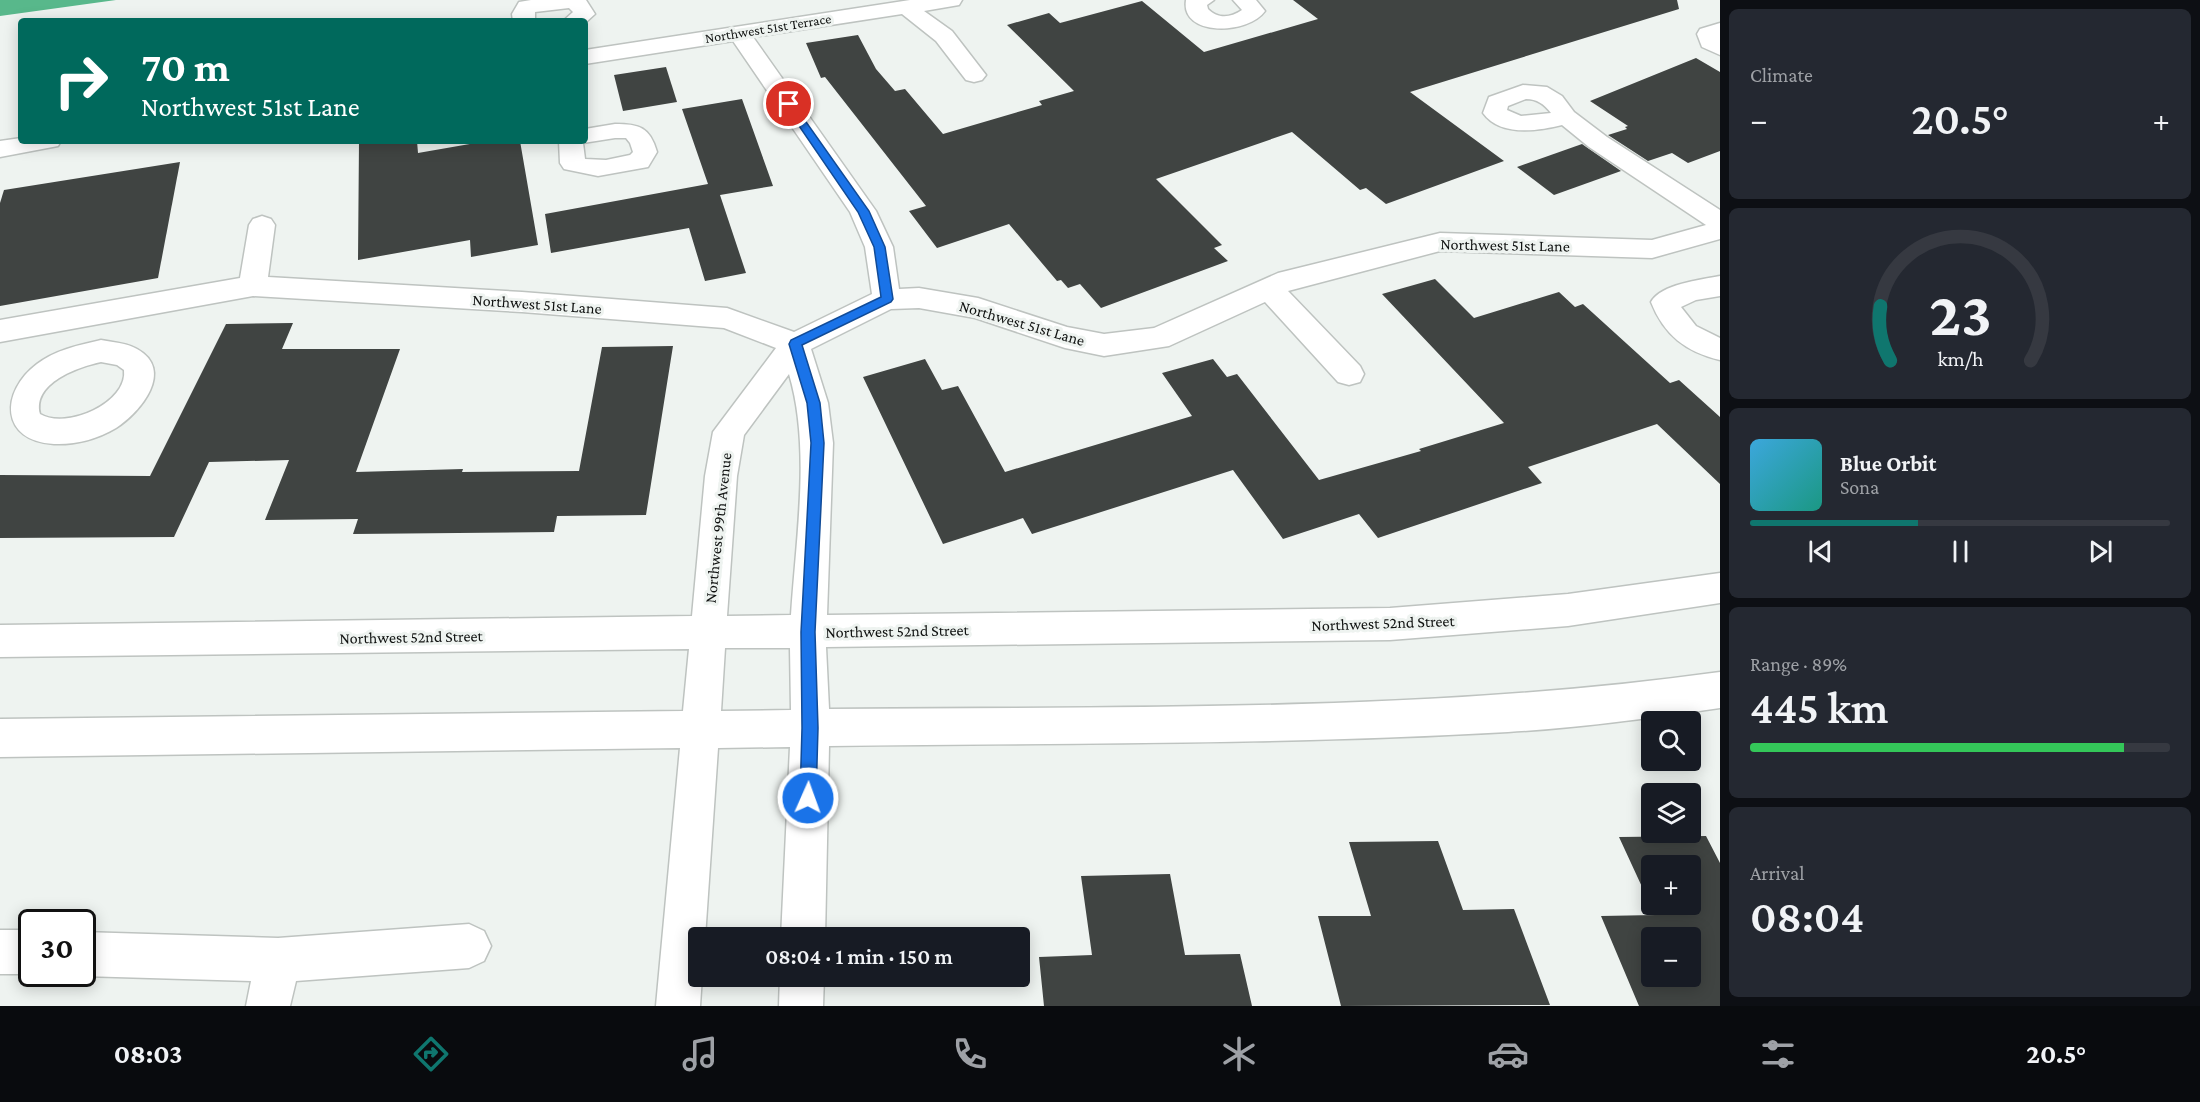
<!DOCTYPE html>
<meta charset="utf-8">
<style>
:root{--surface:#171b24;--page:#242831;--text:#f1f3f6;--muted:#9ea1a6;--line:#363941;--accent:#0f766e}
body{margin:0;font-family:"Crimson Pro",serif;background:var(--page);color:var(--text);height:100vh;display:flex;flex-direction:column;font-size:22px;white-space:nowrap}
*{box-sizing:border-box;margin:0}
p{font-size:20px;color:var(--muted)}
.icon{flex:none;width:33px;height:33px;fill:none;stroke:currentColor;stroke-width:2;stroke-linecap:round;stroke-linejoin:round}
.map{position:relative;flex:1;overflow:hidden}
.details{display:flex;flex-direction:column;gap:9px;padding:9px;background:#0d0f14;width:480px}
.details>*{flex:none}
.top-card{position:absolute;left:18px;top:18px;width:570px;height:126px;border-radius:6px;box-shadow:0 3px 15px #0003;background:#00695c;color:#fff;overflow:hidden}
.buttons{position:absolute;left:1641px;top:711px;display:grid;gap:12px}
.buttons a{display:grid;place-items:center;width:60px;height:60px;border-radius:6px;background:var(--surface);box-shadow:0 3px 15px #0003;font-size:30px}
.speed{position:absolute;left:18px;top:909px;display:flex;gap:12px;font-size:30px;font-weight:700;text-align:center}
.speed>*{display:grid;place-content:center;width:78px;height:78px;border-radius:50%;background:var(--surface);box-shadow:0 3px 15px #0003;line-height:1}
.speed .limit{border:3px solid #111;border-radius:9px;background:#fff;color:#111}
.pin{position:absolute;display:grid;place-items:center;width:51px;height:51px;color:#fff;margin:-26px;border:3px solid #fff;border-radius:50%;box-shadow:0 2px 6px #0007}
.me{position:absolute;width:66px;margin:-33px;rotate:2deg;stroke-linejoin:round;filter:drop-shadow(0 0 4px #0008)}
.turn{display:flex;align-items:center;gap:21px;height:126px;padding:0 24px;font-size:27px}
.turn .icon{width:78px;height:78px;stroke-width:2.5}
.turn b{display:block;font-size:42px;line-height:51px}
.big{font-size:45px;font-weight:600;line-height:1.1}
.details .tile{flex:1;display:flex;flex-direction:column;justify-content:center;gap:9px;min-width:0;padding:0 21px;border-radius:9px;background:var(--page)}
.details .dial{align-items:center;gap:0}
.dial svg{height:156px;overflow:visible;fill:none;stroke:var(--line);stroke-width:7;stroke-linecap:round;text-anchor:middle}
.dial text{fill:var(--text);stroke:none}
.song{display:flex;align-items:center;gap:18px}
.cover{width:72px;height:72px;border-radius:9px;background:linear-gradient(135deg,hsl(200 70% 55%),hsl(170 70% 35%))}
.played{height:6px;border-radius:3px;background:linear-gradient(90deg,var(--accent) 40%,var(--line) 40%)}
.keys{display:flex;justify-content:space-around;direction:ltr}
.heat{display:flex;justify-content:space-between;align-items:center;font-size:33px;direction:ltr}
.charge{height:9px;border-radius:4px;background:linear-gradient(90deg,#34c759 89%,var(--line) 0)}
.trip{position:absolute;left:688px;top:927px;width:342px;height:60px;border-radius:6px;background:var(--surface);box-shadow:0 3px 15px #0003;font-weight:600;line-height:60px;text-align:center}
.tab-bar{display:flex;height:96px;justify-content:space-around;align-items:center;background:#090b0e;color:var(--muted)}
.tab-bar .icon{width:42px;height:42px}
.tab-bar .selected{color:var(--accent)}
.tab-bar b{font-size:27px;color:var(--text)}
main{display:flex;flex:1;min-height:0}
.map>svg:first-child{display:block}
.water{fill:#58b88b}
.building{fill:#404442;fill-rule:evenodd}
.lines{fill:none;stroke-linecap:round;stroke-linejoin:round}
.minor-casing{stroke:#bec3c0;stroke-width:3}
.minor{fill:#fff;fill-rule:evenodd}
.route{fill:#1a73e8;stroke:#114b97;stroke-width:1.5}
.labels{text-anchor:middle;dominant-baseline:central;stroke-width:6;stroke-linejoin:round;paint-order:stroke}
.far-street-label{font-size:14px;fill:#0f1110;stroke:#eef3f0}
.street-label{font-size:16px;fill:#0f1110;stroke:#eef3f0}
</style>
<main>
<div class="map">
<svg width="1720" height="1006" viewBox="0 0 1720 1006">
<rect width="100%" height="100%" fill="#eef3f0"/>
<polygon class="water" points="0,0 116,0 0,16"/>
<g class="building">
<polygon points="1293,0 1677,0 1679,9 1410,92 1504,161 1386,204 1366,188 1360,190 1292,132 1156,179 1222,245 1214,248 1228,261 1101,308 1080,284 1068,288 1061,280 1057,281 1009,224 937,248 909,211 926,206 825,77 821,78 806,43 858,35 876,69 895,91 905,89 943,134 1042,105 1039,101 1074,91 1007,25 1049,13 1060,23 1142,1 1204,52 1318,19"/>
<polygon points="1696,58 1720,72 1720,151 1688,163 1672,153 1648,161 1608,135 1627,129 1625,127 1628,126 1590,101"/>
<polygon points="666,67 677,102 623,111 614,75"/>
<polygon points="742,99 773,186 720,195 746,273 705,281 689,228 551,253 545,214 708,184 682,109"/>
<polygon points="359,141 417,141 418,153 487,141 520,141 538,245 471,257 470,240 358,260"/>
<polygon points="1582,144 1621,171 1554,195 1517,167"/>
<polygon points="180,162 158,278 0,306 0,203 4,190"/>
<polygon points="1435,279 1474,318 1559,292 1575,307 1583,304 1670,383 1679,380 1720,417 1720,484 1657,424 1528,467 1542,483 1378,538 1359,514 1283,539 1233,470 1032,534 1023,518 943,544 863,377 925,359 942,390 958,386 1005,472 1192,416 1162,373 1213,359 1227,377 1237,374 1319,480 1421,451 1419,449 1504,423 1382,294"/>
<polygon points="293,323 282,349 400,349 356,472 463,469 462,472 579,471 602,347 673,346 646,515 557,516 554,532 353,534 358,519 265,520 289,460 209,462 174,537 0,538 0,475 150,476 226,324"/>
<path d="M1706,836L1720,863V1006H1639L1601,916L1655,915L1619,837ZM1652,866H1690V904H1652ZM1652,938H1690V976H1652Z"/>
<polygon points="1438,841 1463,910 1514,909 1550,1005 1341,1006 1318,916 1371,916 1349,842"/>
<polygon points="1170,874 1185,955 1240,954 1252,1006 1044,1006 1039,957 1092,955 1081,876"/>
</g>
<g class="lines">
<defs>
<g id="minor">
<polygon points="586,0 595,14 585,23 585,21 563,21 573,12 569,8 535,12 535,21 513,21 512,14 519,2 531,0"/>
<path d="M910,0H962L959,5L924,11L952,31L986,75L982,80L974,82L966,80L936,41L902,14L753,37L876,211L893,247L899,289L919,288L978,298L1067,327L1104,334L1154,328L1278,273L1440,233L1652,240L1706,225L1589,147L1562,125C1538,131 1500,137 1483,113L1489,97L1523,85L1547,87L1562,96L1574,112L1607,137L1720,210V239L1652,258L1440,251L1288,291L1360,366L1364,374L1360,382L1349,385L1338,382L1265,302L1169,346L1104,356L1065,348L975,318L919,308L891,309L811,349L828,403L833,443L827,615L1390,608L1568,594L1720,573V603L1568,626L1390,640L826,647L829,709C1126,706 1425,713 1720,672V708C1650,718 1579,728 1508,732C1282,745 1055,743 829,746L825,938H781L790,747L718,748L705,938H699V976H702L700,1006H656L680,748L0,757V719L683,711L689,649L0,657V625L692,616L705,476L713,432L776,348L724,328L522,312L253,296L0,342V320L240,278L249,225L253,219L262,216L271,219L275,225L268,277L522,292L727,308L794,332L872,294L865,247L850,212L733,41L585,64V50ZM1526,99C1537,99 1544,104 1551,113L1521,116L1507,110L1508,106ZM789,374C811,447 796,538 791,615L727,616L737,476L744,435ZM725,648H790L791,710L721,711Z"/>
<path d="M1186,0H1214L1207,5L1208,9C1218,19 1230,18 1242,10L1233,0H1256L1265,11C1248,35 1180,37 1186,0Z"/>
<polygon points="1720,23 1720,55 1702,47 1697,34 1700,29"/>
<path d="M615,124C639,124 650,127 657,152L648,167L598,176L564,169L560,163L559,141H585V129ZM615,138H626L630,143L633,152L630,155L606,160L585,159L583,143Z"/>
<polygon points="21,138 21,141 61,141 58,146 0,157 0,141"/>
<path d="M1720,276V296L1696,300L1681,307L1696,326L1720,338V360C1686,352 1664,335 1651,302C1661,284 1700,280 1720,276Z"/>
<path d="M101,340C112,342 127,343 137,349C175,370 141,412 116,428C98,439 75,445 54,444C0,441 0,392 37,364C55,350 79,345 101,340ZM101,362L117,365L124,370C128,403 66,430 40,414C32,383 78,367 101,362Z"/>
<polygon points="469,924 484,931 491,946 484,961 469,968 296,981 290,1006 246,1006 251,981 82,976 77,974 82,974 82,932 278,938"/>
<polygon points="0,930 32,930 33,974 0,974"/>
<polygon points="780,976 824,976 823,1006 779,1006"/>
</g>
</defs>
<use href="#minor" class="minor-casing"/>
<use href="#minor" class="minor"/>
</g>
<polygon class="route" points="785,102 792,102 869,211 885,247 893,299 891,302 802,345 820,403 824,443 815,632 818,728 816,798 814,804 808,806 802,804 800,798 802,728 801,632 811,443 807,403 789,344 791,340 881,297 874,247 858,212 784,104"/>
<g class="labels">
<g class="far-street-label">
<text transform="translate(768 28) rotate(-9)">Northwest 51st Terrace</text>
</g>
<g class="street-label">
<text transform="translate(1505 245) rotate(1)">Northwest 51st Lane</text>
<text transform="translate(537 304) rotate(4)">Northwest 51st Lane</text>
<text transform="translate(1022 323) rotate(16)">Northwest 51st Lane</text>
<text transform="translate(718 528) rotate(-84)">Northwest 99th Avenue</text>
<text transform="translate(1383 623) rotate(-2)">Northwest 52nd Street</text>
<text transform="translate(897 631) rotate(-1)">Northwest 52nd Street</text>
<text transform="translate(411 637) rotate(-1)">Northwest 52nd Street</text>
</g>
</g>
</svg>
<div class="buttons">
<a><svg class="icon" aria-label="search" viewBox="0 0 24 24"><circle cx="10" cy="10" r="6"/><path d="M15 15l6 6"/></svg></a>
<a><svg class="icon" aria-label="layers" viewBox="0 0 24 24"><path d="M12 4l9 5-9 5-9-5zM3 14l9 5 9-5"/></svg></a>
<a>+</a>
<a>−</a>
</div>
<div class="speed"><div class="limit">30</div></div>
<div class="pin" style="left:789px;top:104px;background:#d93025"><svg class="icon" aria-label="arrive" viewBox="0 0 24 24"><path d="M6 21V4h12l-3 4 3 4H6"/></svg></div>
<svg class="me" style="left:808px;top:798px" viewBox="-20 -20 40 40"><circle r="17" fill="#1a73e8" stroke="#fff" stroke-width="3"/><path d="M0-11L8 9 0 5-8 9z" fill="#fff"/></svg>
<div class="trip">08:04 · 1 min · 150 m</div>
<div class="top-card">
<div class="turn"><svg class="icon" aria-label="right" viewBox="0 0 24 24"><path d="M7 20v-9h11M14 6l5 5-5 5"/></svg><div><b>70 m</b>Northwest 51st Lane</div></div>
</div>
</div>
<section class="details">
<div class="tile"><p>Climate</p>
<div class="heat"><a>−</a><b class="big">20.5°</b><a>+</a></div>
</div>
<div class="tile dial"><svg viewBox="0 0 100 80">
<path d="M14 69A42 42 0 1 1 86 69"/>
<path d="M14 69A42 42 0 0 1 9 41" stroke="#0f766e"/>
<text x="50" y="56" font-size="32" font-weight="700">23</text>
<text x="50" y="72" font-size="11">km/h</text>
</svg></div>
<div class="tile">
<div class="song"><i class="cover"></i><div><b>Blue Orbit</b><p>Sona</p></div></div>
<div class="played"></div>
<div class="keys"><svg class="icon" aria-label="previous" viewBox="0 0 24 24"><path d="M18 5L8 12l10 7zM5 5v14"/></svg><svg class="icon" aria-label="pause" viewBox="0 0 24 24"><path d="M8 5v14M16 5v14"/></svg><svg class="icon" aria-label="next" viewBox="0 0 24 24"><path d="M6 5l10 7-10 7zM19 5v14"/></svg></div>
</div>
<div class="tile"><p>Range · 89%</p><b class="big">445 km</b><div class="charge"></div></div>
<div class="tile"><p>Arrival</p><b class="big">08:04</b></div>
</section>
</main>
<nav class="tab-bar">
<b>08:03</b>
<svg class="icon selected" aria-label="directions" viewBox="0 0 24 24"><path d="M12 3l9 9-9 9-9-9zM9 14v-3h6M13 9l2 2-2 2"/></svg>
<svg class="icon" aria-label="music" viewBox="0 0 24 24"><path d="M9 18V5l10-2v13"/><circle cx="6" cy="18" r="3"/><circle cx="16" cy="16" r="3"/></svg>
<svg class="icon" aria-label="phone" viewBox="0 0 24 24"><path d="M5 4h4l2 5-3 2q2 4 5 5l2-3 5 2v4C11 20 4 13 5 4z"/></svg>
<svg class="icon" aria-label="climate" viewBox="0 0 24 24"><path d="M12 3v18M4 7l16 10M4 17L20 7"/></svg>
<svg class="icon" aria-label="car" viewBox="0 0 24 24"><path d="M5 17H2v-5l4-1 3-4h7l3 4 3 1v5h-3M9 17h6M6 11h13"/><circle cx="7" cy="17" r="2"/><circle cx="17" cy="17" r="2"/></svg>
<svg class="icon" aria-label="filters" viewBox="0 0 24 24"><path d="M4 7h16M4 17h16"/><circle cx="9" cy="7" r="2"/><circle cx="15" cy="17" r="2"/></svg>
<b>20.5°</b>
</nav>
